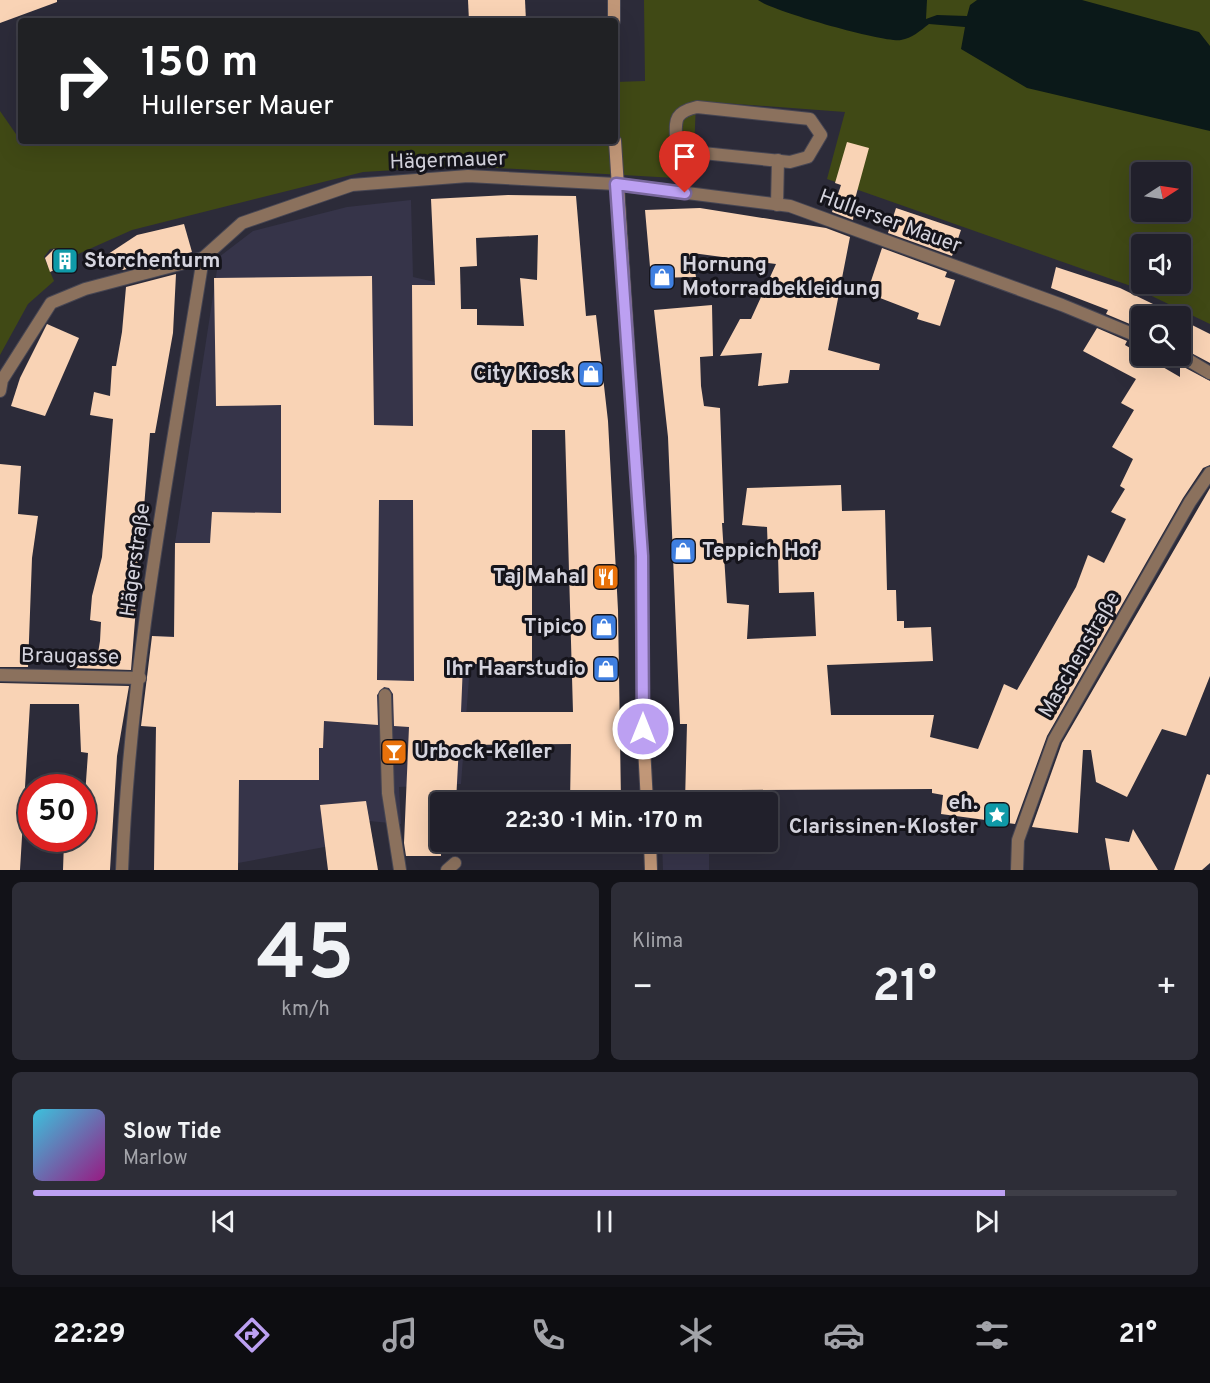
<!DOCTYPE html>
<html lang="de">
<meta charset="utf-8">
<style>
:root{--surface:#21202b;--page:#2d2d37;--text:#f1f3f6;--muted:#a2a3a9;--line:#3e3e47;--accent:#bca0f2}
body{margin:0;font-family:Overpass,sans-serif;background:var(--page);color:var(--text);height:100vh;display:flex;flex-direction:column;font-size:22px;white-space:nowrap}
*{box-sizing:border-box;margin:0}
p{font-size:20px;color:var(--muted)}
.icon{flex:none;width:33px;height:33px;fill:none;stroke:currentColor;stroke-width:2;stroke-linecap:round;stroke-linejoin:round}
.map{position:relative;height:870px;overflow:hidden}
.sheet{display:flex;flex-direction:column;gap:12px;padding:12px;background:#121218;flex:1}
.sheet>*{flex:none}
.banner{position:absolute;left:18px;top:18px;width:600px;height:126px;border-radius:6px;box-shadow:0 6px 24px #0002,0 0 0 2px var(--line);background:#202124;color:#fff;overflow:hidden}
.needle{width:39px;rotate:78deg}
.controls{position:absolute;left:1131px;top:162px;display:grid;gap:12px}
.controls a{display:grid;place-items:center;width:60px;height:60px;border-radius:6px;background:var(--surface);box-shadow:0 6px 24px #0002,0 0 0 2px var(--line);font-size:30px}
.speed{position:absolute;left:18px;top:774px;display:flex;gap:12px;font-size:30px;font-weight:700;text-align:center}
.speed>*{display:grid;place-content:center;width:78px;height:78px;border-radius:50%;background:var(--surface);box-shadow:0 6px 24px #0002,0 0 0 2px var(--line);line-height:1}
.speed .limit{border:9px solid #d22;background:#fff;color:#111}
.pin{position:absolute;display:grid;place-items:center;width:51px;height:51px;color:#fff;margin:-62px -26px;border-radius:50% 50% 50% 0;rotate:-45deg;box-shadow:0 0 6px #0007}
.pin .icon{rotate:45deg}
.me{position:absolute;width:66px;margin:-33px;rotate:0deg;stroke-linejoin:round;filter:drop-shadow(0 0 4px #0008)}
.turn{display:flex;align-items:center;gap:21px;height:126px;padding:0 24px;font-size:27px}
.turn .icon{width:78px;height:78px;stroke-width:2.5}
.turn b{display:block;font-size:42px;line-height:51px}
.big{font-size:45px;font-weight:700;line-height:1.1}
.sheet .card{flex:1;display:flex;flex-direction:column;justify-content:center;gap:9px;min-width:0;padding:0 21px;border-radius:9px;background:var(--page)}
.sheet .dial{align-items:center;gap:0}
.dial b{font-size:78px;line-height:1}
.song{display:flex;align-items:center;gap:18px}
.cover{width:72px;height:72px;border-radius:9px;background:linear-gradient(135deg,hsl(190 70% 55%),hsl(310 70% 35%))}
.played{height:6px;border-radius:3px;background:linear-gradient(90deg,var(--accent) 85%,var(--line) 85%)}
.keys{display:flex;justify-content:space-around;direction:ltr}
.heat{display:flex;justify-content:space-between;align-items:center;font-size:33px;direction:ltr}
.sheet .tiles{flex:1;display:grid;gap:12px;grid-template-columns:1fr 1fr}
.card:last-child{grid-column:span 2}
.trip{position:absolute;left:430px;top:792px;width:348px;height:60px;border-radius:6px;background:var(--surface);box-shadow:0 6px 24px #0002,0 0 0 2px var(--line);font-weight:700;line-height:60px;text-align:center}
.tabs{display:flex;height:96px;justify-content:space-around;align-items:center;background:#0d0d11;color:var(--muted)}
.tabs .icon{width:42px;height:42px}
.tabs .current{color:var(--accent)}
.tabs b{font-size:27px;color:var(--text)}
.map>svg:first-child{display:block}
.built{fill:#363449}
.green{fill:#404915;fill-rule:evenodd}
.water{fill:#0b1919}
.building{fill:#f9d3b5;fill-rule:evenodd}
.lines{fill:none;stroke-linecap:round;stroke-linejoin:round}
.service-casing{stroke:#474653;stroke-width:14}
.minor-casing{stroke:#474653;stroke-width:14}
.secondary-casing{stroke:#474653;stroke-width:14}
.service{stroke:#8b715d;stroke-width:12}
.minor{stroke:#8b715d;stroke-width:12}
.secondary{stroke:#c19778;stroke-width:12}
.route-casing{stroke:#7a689d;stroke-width:15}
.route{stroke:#bca0f2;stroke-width:10}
.labels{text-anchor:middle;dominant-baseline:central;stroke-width:6;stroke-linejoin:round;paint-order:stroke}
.street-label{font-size:21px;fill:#d5d4de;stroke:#15141b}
.poi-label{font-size:21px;font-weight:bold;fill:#d5d4de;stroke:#15141b;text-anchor:end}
</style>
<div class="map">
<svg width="1210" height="870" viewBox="0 0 1210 870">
<rect width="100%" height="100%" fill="#2c2b39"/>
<g class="built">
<polygon points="411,200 413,277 448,285 461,284 461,309 477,309 477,325 531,326 532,664 470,665 461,784 399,787 401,824 369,821 330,846 238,863 154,862 157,636 174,636 175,543 219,257 253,231 347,207"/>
<polygon points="662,842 709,842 709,870 663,870"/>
</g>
<path class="green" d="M644,0H1210V324L1131,286L827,179L845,112L696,101L693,179L463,166L363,172L132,230L67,259L58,248L50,249L44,257L54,281L28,304L0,355V111L18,137L21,136V141H615V82L645,81ZM1142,172H1180V212H1142ZM1142,244H1180V284H1142Z"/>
<path class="water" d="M758,0H927L926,19L937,15L967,16L970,5L977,0H1082L1199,32L1210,46V131L1027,88L961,49L965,27L929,24C920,31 912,38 901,40C885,43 772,11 758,0Z"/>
<g class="building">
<polygon points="0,0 57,0 57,2 0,23"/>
<polygon points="468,0 525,0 526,21 469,21"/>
<polygon points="847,142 869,148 855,199 853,220 832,212 841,185 835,183"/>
<path d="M508,195L576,196L586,316L596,315L608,421L618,610L621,802H570L571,744L459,745L456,802H441V856H406L404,843L409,727L394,726L393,694L389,688L384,687L377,695L378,725L324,721L323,748H319V780H239L238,870H154L156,727L141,726L152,636L174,637L175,543H210L212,512L281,513V405L216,406L214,278L372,276L374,425L413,426L412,285H435L431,199ZM538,235L537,280L520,278L524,326L477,325V309H461L460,267L477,266L476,238ZM532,430H565L573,712H461L463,664H532ZM379,500H413L414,681L377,680Z"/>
<polygon points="700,208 826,228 850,237 828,350 880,364 879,370 790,370 788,383 758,386 762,353 720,356 740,319 751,319 776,264 692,253 696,277 651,278 645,210"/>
<polygon points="896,208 961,230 952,256 888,233"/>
<polygon points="184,224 192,252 123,270 96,262 137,235"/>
<polygon points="882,248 947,272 945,277 955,280 940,326 917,319 919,313 867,293"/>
<polygon points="54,249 62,250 69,263 50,272 45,258"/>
<polygon points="1056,267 1120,288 1153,304 1142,316 1137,327 1106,314 1108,310 1051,288"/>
<polygon points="176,274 173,333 155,433 150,433 131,670 73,668 73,658 97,659 100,641 101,622 90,620 92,596 102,557 113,419 90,415 94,392 110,396 112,366 116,366 122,332 126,287"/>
<polygon points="712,305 713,356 700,357 701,386 704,406 720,408 724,523 722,523 727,603 749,605 747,639 816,636 814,592 779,593 778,554 768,554 767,527 742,525 747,488 841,485 842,511 885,510 887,590 896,590 897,621 904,621 904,628 931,627 933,661 827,665 831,715 934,715 930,737 978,749 1004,684 1017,690 1076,587 1088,555 1104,563 1126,519 1111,512 1125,489 1120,486 1133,459 1112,447 1134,410 1121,403 1136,379 1083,351 1097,328 1127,341 1125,345 1180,377 1180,365 1210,381 1210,465 1203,468 1183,498 1047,736 1015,824 941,814 943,795 932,793 932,789 738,790 738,802 685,802 687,724 680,724 668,437 654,310"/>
<polygon points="1180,319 1210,334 1210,363 1180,347"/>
<polygon points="47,324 79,338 45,416 11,406 20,378"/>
<polygon points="0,464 21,466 18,514 38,516 32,558 28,667 0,667"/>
<polygon points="1210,488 1210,676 1186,736 1162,729 1127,797 1096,782 1091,750 1083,750 1078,833 1032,827 1062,743"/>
<polygon points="0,683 129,686 117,756 110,870 63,870 64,841 82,838 88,753 81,752 79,704 30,704 20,870 0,870"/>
<polygon points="1207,774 1210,775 1210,863 1202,870 1174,870"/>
<polygon points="366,801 378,870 328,870 320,805"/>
<polygon points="1133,829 1158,870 1110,870 1105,838 1129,842"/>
</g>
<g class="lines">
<defs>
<g id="service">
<path d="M697,107L810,119L821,135L808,157L790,162L683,151L676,144C676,121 672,113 697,107Z"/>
<polyline points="777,205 778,160"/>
<polyline points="0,675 140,678"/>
<polyline points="385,695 388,793 400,870"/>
</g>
<g id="minor">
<polyline points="1180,355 1210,373"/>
<polyline points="0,391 2,380 51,303 85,289 203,258 242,223 352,185 468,176 616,184 790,206 1062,305 1142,338"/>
<path d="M122,870C130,666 171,459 203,258"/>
<polyline points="447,870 455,863"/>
<polyline points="1017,870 1018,840 1054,740 1190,502 1210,473"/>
</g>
<g id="secondary">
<polyline points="614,0 614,21"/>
<polyline points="615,141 642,556 643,729 647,802"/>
<polyline points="650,842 651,870"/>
</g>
</defs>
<use href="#service" class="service-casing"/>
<use href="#minor" class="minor-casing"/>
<use href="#secondary" class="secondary-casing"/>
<use href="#service" class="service"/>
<use href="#minor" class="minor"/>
<use href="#secondary" class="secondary"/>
</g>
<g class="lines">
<defs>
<polyline id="route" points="643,729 642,556 616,184 685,193"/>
</defs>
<use href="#route" class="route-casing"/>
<use href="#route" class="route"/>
</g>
<defs>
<symbol id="building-square" viewBox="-11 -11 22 22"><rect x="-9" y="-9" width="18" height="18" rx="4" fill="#0f9aa8" stroke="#15141b"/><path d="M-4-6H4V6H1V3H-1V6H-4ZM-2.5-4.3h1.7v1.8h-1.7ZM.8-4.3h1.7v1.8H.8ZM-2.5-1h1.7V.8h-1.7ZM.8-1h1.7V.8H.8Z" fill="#fff"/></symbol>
<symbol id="shop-square" viewBox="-11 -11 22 22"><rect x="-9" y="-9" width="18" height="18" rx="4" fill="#3f7fe0" stroke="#15141b"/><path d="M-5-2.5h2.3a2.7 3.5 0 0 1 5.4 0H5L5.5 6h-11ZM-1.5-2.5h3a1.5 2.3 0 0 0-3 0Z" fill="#fff"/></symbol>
<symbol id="restaurant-square" viewBox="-11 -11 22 22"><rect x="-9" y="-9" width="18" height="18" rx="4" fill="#e8710a" stroke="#15141b"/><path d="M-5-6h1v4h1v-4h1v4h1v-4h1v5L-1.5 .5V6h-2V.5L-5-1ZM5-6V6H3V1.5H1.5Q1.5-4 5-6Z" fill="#fff"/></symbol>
<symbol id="bar-square" viewBox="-11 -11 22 22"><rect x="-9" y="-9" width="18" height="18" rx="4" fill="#e8710a" stroke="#15141b"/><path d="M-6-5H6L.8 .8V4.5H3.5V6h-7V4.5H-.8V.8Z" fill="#fff"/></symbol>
<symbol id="sight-square" viewBox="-11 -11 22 22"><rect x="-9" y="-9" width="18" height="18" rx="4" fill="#0f9aa8" stroke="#15141b"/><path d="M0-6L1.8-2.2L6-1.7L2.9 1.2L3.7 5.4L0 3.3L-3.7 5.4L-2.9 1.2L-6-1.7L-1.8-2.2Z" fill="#fff"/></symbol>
</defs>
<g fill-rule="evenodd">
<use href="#building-square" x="50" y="246" width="30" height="30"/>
<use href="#shop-square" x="647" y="262" width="30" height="30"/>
<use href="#shop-square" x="576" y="359" width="30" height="30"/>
<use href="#shop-square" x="668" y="536" width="30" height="30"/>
<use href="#restaurant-square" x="591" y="562" width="30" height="30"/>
<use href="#shop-square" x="589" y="612" width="30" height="30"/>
<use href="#shop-square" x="591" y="654" width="30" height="30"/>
<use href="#bar-square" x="379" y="737" width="30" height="30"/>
<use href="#sight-square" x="982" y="800" width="30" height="30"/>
</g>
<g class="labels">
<g class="street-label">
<text transform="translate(448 161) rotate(-2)">Hägermauer</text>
<text transform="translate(890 222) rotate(20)">Hullerser Mauer</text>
<text transform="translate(136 560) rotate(-82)">Hägerstraße</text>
<text transform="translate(1080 655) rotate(-60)">Maschenstraße</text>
<text transform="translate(70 657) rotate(1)">Braugasse</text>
</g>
<g class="poi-label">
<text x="84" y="261" text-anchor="start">Storchenturm</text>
<text x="682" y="265" text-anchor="start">Hornung<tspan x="682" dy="24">Motorradbekleidung</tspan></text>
<text x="572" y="374">City Kiosk</text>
<text x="702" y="551" text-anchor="start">Teppich Hof</text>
<text x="586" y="577">Taj Mahal</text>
<text x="584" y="627">Tipico</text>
<text x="586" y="669">Ihr Haarstudio</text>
<text x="414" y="752" text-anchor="start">Urbock-Keller</text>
<text x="978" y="803">eh.<tspan x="978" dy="24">Clarissinen-Kloster</tspan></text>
</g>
</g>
</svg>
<div class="controls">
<a><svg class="needle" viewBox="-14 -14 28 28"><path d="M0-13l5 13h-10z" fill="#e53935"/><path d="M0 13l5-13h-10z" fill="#a2a3a9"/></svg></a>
<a><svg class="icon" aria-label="sound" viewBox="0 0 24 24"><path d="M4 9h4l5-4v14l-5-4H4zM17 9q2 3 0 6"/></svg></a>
<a><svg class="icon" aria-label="search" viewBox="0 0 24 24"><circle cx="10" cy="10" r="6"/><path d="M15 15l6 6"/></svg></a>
</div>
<div class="speed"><div class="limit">50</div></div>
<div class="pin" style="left:685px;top:193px;background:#d93025"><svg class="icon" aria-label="arrive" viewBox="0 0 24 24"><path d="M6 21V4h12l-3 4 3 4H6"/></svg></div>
<svg class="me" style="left:643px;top:729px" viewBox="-20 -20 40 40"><circle r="17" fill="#bca0f2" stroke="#fff" stroke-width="3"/><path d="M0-11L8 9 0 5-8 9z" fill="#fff"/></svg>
<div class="trip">22:30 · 1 Min. · 170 m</div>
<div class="banner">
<div class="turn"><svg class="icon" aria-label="right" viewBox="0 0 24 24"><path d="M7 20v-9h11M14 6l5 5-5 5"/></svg><div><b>150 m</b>Hullerser Mauer</div></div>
</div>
</div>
<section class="sheet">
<div class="tiles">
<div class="card dial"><b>45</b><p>km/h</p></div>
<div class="card"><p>Klima</p>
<div class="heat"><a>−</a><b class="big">21°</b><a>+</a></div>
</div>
<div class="card">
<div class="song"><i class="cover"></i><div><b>Slow Tide</b><p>Marlow</p></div></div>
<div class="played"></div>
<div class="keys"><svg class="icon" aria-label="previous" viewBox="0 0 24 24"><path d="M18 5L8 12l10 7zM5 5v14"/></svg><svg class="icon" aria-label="pause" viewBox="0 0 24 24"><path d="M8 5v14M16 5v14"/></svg><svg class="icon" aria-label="next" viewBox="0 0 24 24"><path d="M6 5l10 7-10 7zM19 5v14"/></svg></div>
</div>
</div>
</section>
<nav class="tabs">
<b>22:29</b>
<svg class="icon current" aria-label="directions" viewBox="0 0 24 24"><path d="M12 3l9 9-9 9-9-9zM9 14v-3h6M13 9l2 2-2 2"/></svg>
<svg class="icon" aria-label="music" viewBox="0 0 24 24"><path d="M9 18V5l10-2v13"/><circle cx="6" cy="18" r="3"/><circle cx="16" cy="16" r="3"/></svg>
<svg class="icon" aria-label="phone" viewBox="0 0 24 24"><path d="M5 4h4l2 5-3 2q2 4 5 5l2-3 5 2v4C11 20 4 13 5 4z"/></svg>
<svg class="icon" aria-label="climate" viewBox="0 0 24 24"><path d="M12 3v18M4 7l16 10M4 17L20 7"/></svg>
<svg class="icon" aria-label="car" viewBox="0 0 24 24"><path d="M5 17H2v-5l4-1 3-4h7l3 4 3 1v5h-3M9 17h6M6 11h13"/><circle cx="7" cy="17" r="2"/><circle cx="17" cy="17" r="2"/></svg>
<svg class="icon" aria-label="filters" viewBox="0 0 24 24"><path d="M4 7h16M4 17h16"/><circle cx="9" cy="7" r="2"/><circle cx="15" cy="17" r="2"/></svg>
<b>21°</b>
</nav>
